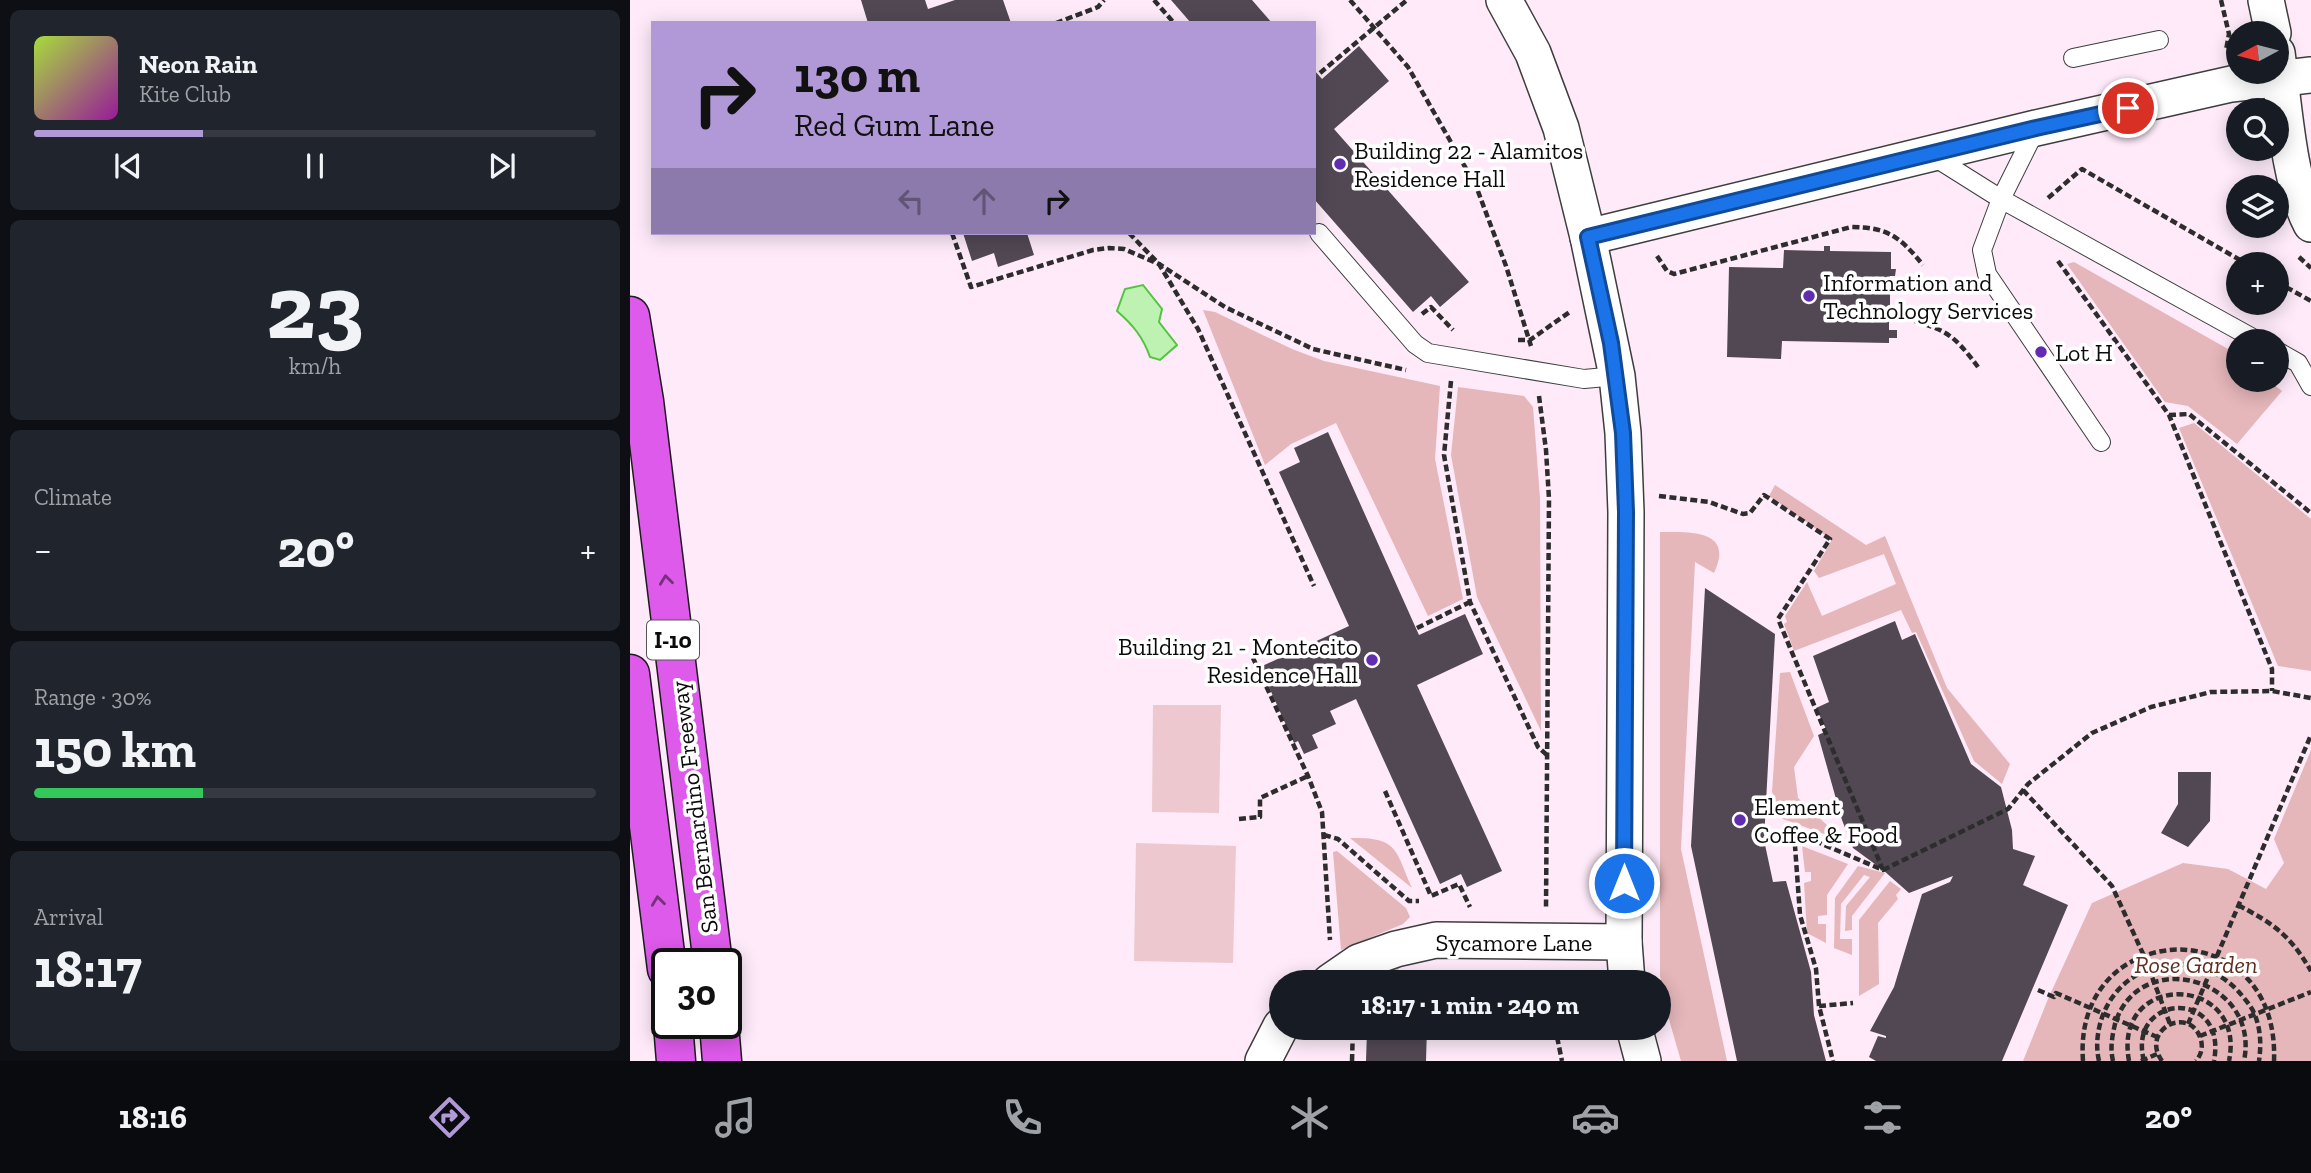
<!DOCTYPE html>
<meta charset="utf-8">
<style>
:root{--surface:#171b24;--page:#20242c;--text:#f1f3f6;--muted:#9ea1a6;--line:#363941;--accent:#b199d7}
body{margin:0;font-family:"Zilla Slab",serif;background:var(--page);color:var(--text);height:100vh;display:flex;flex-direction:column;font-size:26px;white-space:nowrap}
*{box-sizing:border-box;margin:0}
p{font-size:23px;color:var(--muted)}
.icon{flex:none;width:38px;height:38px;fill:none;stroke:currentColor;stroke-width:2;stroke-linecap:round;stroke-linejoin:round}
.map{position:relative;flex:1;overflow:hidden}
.side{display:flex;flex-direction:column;gap:10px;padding:10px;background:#0d0f14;width:630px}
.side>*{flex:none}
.hud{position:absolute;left:21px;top:21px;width:665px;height:214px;border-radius:0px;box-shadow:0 4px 18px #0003;background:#b199d7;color:#111;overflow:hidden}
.needle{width:46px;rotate:263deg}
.buttons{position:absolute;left:1596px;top:21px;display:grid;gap:14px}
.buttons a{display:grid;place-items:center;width:63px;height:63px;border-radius:50%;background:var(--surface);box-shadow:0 4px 18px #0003;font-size:35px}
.speed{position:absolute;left:21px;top:948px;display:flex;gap:14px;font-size:35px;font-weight:700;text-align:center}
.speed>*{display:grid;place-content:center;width:91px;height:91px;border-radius:50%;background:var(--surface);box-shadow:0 4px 18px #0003;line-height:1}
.speed .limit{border:4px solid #111;border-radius:10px;background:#fff;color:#111}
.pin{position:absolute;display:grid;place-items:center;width:60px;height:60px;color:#fff;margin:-30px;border:4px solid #fff;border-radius:50%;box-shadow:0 2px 7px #0007}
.me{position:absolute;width:77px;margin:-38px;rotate:0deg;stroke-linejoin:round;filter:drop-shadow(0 0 5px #0008)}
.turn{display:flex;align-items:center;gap:24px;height:147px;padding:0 28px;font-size:32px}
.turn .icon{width:91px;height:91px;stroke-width:2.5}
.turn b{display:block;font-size:49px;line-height:60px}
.lanes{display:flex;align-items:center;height:66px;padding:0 28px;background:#0003;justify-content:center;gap:35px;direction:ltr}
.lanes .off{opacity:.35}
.big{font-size:52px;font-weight:700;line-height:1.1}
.side .tile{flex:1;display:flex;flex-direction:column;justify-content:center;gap:10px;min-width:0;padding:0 24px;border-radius:10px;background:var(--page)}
.side .dial{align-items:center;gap:0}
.dial b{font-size:91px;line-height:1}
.song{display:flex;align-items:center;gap:21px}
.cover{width:84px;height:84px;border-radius:10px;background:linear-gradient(135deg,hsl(80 70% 55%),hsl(300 70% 35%))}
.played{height:7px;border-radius:4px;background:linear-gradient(90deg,var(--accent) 30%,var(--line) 30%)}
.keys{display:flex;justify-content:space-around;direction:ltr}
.heat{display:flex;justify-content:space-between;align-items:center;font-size:38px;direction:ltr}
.charge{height:10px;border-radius:5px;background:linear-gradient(90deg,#34c759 30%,var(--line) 0)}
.trip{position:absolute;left:639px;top:970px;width:402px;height:70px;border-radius:35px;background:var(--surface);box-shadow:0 4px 18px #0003;font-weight:700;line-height:70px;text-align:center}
.tabs{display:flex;height:112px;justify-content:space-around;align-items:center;background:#090b0e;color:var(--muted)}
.tabs .icon{width:49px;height:49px}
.tabs .active{color:var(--accent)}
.tabs b{font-size:32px;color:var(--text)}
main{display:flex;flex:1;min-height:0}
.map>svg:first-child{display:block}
.green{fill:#e5b6ba}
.pitch{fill:#edc8cf}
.water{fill:#bdf2b2;stroke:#52c43d;stroke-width:2}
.building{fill:#514853}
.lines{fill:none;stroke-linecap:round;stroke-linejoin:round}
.lane-casing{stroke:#3e3e3e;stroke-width:20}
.street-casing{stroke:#3e3e3e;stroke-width:38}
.highway-casing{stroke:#1c1c1c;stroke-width:41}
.path{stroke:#2d2d2d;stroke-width:4.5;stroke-dasharray:7 3.5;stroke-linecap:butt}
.lane{stroke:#fff;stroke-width:18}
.street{stroke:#fff;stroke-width:35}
.highway{stroke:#de5aeb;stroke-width:38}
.oneway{stroke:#74327b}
.route-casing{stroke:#114b97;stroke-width:18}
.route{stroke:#1a73e8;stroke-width:12}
.poi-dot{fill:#622cb1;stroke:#fff;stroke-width:2.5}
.labels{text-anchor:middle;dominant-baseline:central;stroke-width:7;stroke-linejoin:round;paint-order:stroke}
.shield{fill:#fff;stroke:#545454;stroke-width:2}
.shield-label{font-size:23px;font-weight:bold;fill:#0b0b0b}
.poi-label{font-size:24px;fill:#0b0b0b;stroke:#fff;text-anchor:start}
.street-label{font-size:24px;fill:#0b0b0b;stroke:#fff}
.park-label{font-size:24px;font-style:italic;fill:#5e2f20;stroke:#fff}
</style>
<main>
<section class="side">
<div class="tile">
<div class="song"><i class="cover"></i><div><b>Neon Rain</b><p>Kite Club</p></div></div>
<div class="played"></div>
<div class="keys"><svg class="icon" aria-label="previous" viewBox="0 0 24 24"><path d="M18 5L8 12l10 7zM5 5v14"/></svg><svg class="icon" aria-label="pause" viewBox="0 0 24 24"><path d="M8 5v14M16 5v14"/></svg><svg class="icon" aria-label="next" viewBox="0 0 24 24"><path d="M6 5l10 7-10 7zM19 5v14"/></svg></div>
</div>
<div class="tile dial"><b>23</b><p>km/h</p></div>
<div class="tile"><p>Climate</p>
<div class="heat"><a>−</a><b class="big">20°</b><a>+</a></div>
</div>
<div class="tile"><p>Range · 30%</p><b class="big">150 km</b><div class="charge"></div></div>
<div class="tile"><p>Arrival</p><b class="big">18:17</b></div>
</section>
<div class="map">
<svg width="1681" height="1061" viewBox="0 0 1681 1061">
<rect width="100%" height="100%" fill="#feeaf9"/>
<g class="green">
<polygon points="1444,262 1598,349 1608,356 1608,380 1638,380 1652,391 1607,444 1558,406 1535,402 1437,264"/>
<polygon points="573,310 585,312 662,349 694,361 810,386 805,459 833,599 798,616 706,423 661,444 635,465"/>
<polygon points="828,387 894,396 903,407 910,498 911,731 847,597 821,455"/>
<polygon points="1564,423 1681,519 1681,671 1648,666 1549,428"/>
<polygon points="1145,485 1236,545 1255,536 1317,688 1380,764 1372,784 1344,761 1286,632 1282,633 1271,610 1164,651 1154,624 1157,622 1155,616 1177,582 1192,616 1266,584 1254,554 1189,578 1184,571 1202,540 1139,496"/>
<path d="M1030,532C1059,532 1105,529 1084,573L1065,562L1051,849L1097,1061H1051L1040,1023L1030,976Z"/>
<polygon points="1160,672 1184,736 1164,767 1168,798 1199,827 1197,835 1153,819 1142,792 1150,673"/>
<polygon points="1681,750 1681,1061 1393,1061 1418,999 1462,903 1553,863 1598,869 1636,889 1654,863 1644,839"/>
<path d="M720,838C768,837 765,849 782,888Z"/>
<polygon points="1172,846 1218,864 1197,895 1197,915 1188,916 1188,924 1196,924 1196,943 1177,933 1174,883 1181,881 1181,872 1175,872"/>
<polygon points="707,851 776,908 780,917 773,924 711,950 703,852"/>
<polygon points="1228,866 1255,873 1222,916 1222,930 1215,931 1216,906 1240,877 1234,875 1211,904 1210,939 1222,939 1222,955 1204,948 1205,898"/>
<polygon points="1260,881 1271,889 1266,895 1268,899 1248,923 1249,984 1229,996 1229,920"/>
<polygon points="769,968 765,982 737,982 755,971"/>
</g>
<g class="pitch">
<polygon points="523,705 591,705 589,813 522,812"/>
<polygon points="506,843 606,846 603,963 504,961"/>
</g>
<path class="water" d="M513,285L532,309L529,322L547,345L530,360L520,357C513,337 503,325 487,311L495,289Z"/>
<g class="building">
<polygon points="231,0 295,0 298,9 325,0 373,0 381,23 238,23"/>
<polygon points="541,0 622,0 642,23 561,23"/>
<polygon points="729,46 759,81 704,129 839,282 810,307 801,296 783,312 684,199 684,70 692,79"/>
<polygon points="333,233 397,233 404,255 368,267 364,253 342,261"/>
<polygon points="1194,246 1200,246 1200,251 1261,252 1261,269 1266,269 1265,276 1260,276 1260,316 1264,315 1264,322 1259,322 1259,330 1267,330 1267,338 1259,338 1259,343 1152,341 1151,359 1097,357 1099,267 1153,268 1154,250 1194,251"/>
<polygon points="698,432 789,635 835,614 853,654 787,685 872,871 837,887 831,874 810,884 726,699 700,711 706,724 682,735 688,748 674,754 668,741 664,743 630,667 719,626 649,472 670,462 664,448"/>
<polygon points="1075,588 1145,634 1134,840 1143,882 1156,881 1181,972 1184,1015 1196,1061 1107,1061 1061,846"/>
<polygon points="1265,621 1272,640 1285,634 1341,764 1371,787 1382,830 1383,849 1405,856 1393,885 1438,905 1372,1061 1246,1061 1239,1057 1248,1036 1256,1038 1256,1036 1240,1031 1264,987 1292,894 1320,882 1323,876 1279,893 1253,870 1223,848 1212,820 1188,735 1197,731 1186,708 1199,702 1183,656"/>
<polygon points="1548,772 1581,772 1580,821 1558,847 1531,833 1548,804"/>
<polygon points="760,1027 797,1027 796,1061 736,1061 737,1031 760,1031"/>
</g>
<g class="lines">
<defs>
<g id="lane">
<polyline points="1443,58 1529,40"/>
<polyline points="1301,155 1371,199 1406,129"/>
<polyline points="689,233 785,344 798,353 954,379 987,376"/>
<polyline points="1647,351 1668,363 1681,386"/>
<polyline points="1471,442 1357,274 1352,250 1371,199 1628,341"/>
</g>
<g id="street">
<polyline points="874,0 903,53 931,128 958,237 987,376 993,433 996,512 994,942 997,982"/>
<polyline points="1636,0 1643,33"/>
<path d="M1647,53C1654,103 1658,180 1681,224"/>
<polyline points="958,237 1406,128 1601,84 1681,75"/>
<polyline points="700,982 729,962 766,949 806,940 994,942"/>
<polyline points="1004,1027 1013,1061"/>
<polyline points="633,1061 651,1026"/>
</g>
<g id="highway">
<polyline points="0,316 14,401 83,964"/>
<polyline points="0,674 37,969"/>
<polyline points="43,1024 46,1061"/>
<polyline points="89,1024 92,1061"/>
</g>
</defs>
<use href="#lane" class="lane-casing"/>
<use href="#street" class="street-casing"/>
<use href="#highway" class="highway-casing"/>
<g class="path">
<polyline points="524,0 544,23"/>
<polyline points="720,0 778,67 846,186 876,266 901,346"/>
<polyline points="1591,0 1599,34 1596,50"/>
<polyline points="426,23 468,7 474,0"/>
<polyline points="690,73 777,0"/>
<polyline points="1418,198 1452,169 1617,264"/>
<polyline points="322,233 341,287 463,250 479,248 494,249 529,264 595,307 683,349 776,370"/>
<polyline points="499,233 529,264 568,329 684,586"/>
<path d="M1027,256L1037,271L1044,274L1221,227C1258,227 1270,237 1293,265"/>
<polyline points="1669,257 1681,268"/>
<polyline points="1428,261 1539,415 1642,669 1642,691"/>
<polyline points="1647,282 1681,301"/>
<polyline points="792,314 801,307 823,330"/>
<path d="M1275,318C1316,331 1321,331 1348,367"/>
<polyline points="888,340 900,340 941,311"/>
<polyline points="821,381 814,455 840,602 908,747 918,756"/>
<polyline points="909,396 916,450 919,499 916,908"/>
<polyline points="1539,415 1559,414 1681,513"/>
<polyline points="1029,496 1079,502 1113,514 1120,513 1134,495 1200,539 1148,619 1253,870 1164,832 1170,915 1186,969 1189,1006 1203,1061"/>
<polyline points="787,628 840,602"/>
<polyline points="623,658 678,776 692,812 700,940"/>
<polyline points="1393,790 1482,886 1514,956 1540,1024"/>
<polyline points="755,791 801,896 829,884 840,907"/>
<polyline points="609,819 630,817 630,798 678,776"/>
<polyline points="694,835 708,839 779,901 789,901"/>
<polyline points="1253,870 1378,809 1398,784 1462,733 1521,707 1581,692 1642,691 1681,698"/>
<path d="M1608,905C1644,924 1660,935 1681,971"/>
<polyline points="1408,990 1424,997 1426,993 1527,1037"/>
<polyline points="1189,1006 1223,1003"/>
<polyline points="1558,1024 1681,735"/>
<polyline points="925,1027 932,1061"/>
<polyline points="1570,1036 1681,992"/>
<polyline points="722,1061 723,1027"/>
<path d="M1453,1061C1442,917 1650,908 1644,1061"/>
<path d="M1469,1061C1466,1048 1467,1036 1470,1024C1487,960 1565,945 1608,991C1615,999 1623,1008 1626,1018C1631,1033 1631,1046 1629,1061"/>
<path d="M1483,1061C1480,1048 1482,1037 1485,1024C1509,945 1631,978 1614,1061"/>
<path d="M1499,1061C1482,970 1617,974 1599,1061"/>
<polyline points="1511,1061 1527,1054"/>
<path d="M1514,1061C1496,994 1598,987 1584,1061"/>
<path d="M1532,1061C1509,1029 1561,1004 1571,1040C1573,1048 1571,1055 1566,1061"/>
</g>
<use href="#lane" class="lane"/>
<use href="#street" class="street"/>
<use href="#highway" class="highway"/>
</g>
<defs><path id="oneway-chevron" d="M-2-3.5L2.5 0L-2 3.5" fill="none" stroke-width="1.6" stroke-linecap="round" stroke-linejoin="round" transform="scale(1.75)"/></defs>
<g class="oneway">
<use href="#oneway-chevron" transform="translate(36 580) rotate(-97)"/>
<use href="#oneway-chevron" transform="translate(28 901) rotate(-97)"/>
</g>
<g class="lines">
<defs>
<polyline id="route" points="994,883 996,512 993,433 981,343 958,237 1406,128 1498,108"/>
</defs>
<use href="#route" class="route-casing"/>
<use href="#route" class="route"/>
</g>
<g class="poi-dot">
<circle cx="710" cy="164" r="7"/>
<circle cx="1179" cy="296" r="7"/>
<circle cx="1411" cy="352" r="7"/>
<circle cx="742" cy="660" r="7"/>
<circle cx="1110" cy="820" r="7"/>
</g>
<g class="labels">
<rect class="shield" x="17" y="620.5" width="52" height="39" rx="5"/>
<g class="shield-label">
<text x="43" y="640">I-10</text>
</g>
<g class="poi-label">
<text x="724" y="150">Building 22 - Alamitos<tspan x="724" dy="28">Residence Hall</tspan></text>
<text x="1193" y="282">Information and<tspan x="1193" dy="28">Technology Services</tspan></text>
<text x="1425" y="352">Lot H</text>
<text x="728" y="646" text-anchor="end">Building 21 - Montecito<tspan x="728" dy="28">Residence Hall</tspan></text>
<text x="1124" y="806">Element<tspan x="1124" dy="28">Coffee &amp; Food</tspan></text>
</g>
<g class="street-label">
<text transform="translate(64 807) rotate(-97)">San Bernardino Freeway</text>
<text x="884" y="942">Sycamore Lane</text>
</g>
<g class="park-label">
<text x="1566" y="964">Rose Garden</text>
</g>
</g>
</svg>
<div class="buttons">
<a><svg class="needle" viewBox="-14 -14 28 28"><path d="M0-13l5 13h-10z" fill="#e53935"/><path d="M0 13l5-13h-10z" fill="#9ea1a6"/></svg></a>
<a><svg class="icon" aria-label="search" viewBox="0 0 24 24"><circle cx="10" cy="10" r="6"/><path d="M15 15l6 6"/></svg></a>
<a><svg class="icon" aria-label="layers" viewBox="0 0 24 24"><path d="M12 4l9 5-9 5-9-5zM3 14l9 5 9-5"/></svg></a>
<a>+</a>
<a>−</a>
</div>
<div class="speed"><div class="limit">30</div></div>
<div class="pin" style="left:1498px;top:108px;background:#d93025"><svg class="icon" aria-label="arrive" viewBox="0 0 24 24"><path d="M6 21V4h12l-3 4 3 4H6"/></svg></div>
<svg class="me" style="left:994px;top:883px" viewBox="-20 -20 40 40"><circle r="17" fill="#1a73e8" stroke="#fff" stroke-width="3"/><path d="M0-11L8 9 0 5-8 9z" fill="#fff"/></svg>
<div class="trip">18:17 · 1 min · 240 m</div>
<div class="hud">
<div class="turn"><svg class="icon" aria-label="right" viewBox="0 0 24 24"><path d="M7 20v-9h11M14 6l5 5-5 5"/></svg><div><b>130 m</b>Red Gum Lane</div></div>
<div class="lanes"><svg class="icon off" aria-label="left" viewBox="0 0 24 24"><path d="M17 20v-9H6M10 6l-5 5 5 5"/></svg><svg class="icon off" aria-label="ahead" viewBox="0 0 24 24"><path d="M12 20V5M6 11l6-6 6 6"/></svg><svg class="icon" aria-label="right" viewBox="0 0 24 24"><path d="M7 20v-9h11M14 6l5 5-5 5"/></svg></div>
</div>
</div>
</main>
<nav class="tabs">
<b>18:16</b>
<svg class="icon active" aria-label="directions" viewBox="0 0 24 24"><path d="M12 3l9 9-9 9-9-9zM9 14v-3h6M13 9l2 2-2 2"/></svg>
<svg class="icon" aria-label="music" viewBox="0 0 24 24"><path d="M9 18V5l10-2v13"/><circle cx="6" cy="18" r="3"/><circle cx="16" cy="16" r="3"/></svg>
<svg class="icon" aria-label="phone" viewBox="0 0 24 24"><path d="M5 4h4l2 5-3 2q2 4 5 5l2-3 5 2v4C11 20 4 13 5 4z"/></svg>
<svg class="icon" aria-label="climate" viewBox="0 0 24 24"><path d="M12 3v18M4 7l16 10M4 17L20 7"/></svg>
<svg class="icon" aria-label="car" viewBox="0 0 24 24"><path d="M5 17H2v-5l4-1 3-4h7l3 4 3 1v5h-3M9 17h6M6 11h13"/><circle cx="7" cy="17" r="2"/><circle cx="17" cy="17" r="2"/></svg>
<svg class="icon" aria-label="filters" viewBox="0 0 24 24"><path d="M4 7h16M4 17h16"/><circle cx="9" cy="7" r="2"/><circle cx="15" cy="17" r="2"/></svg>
<b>20°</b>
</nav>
